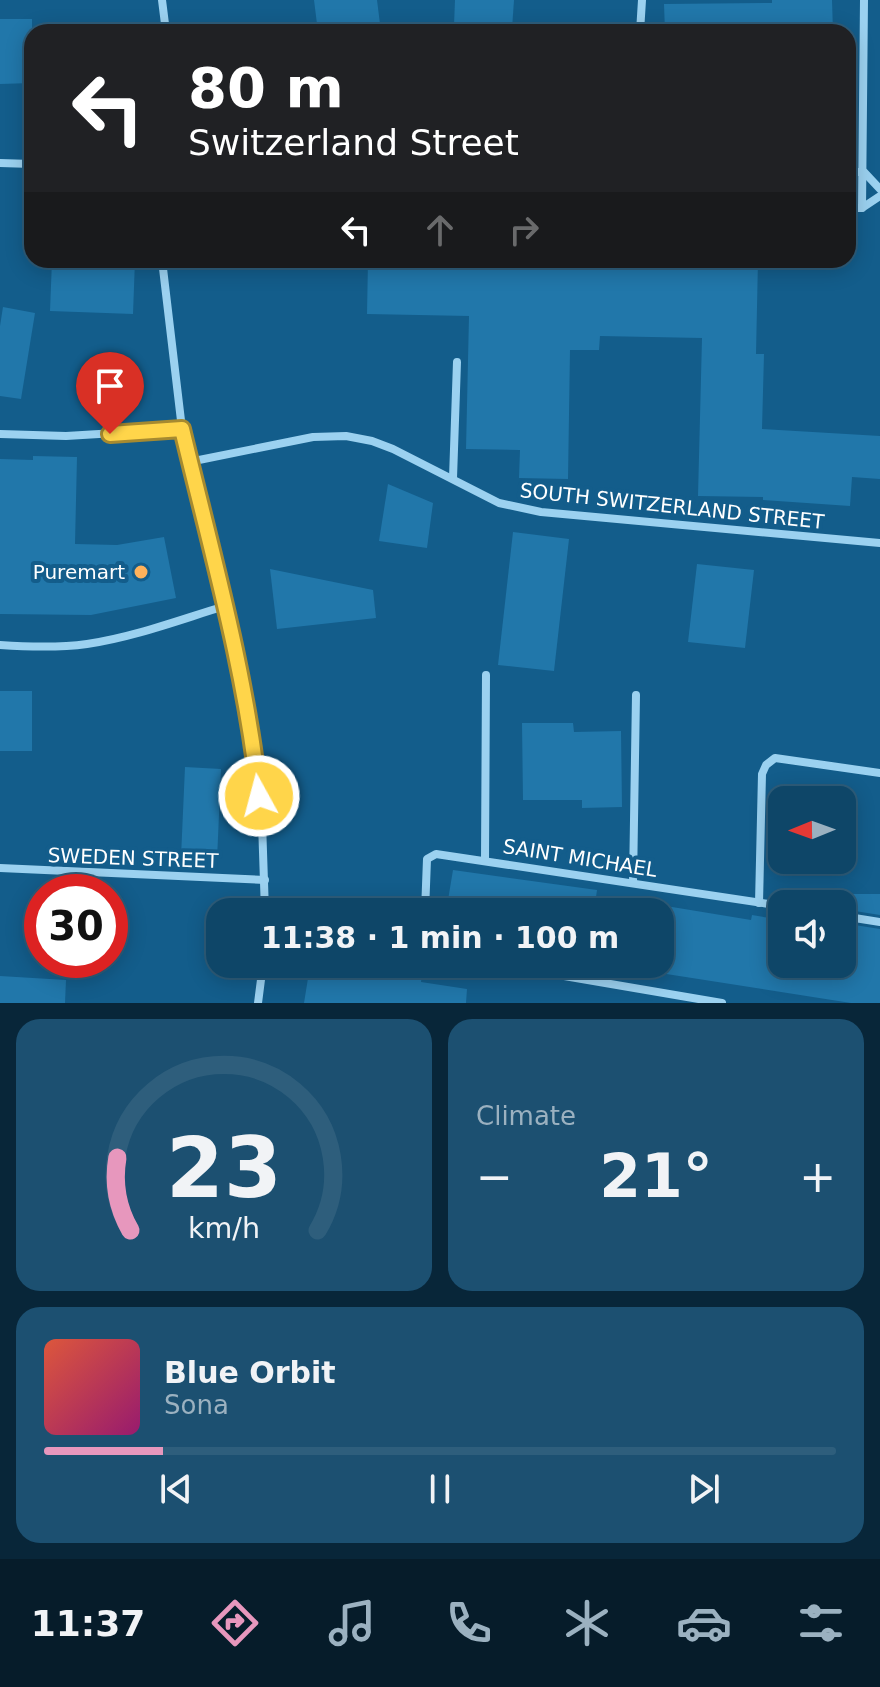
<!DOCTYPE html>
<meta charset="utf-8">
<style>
:root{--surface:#0e4668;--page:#1c5071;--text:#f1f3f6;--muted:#9bb1c0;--line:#2e5e7c;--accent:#e797bd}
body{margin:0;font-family:"DejaVu Sans",sans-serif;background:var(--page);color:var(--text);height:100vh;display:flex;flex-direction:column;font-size:30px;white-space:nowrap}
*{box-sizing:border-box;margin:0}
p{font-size:26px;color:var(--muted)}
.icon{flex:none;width:44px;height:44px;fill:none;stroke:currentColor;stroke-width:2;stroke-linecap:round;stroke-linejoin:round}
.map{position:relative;height:1003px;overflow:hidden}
.drawer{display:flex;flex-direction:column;gap:16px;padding:16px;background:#082639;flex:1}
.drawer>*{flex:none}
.banner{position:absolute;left:24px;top:24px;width:832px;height:244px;border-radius:24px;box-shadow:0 4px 20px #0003,0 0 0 2px var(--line);background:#202124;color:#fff;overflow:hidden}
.needle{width:52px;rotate:269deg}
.fabs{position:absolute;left:768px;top:786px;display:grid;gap:16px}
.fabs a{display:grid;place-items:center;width:88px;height:88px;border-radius:16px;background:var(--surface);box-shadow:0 4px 20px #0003,0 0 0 2px var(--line);font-size:40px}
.speed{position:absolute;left:24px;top:874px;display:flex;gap:16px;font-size:40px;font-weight:700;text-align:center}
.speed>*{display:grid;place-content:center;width:104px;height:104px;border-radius:50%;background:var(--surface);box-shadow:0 4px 20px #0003,0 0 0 2px var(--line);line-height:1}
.speed .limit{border:12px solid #d22;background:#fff;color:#111}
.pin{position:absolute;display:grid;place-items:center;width:68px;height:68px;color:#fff;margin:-82px -34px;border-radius:50% 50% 50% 0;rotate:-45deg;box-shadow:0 0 8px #0007}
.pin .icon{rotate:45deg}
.me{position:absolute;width:88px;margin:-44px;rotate:353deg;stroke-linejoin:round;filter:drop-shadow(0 0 6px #0008)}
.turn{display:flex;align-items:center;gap:28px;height:168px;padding:0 32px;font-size:36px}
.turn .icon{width:104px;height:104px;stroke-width:2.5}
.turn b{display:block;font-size:56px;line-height:68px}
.lanes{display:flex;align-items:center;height:76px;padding:0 32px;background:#0003;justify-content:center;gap:40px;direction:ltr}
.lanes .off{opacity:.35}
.big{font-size:60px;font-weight:800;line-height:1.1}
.drawer .card{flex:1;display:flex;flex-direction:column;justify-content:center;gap:12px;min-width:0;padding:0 28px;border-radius:24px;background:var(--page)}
.drawer .dial{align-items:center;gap:0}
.dial svg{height:208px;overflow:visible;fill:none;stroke:var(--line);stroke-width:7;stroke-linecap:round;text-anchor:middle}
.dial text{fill:var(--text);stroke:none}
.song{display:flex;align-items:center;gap:24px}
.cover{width:96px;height:96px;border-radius:12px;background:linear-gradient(135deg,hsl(10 70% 55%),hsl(320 70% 35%))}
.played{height:8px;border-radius:4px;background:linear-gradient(90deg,var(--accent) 15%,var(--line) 15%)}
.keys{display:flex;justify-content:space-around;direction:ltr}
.heat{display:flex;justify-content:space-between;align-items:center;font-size:44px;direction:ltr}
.drawer .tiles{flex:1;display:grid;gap:16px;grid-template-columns:1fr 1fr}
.card:last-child{grid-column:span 2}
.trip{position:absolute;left:206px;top:898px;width:468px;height:80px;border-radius:24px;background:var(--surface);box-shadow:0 4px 20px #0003,0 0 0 2px var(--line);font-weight:800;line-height:80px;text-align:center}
.menu{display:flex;height:128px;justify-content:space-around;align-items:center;background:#061c2a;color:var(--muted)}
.menu .icon{width:56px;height:56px}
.menu .active{color:var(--accent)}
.menu b{font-size:36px;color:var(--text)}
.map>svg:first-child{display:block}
.building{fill:#2177aa}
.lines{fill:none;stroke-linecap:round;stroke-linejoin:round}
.street{stroke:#9bd1f0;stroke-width:8}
.route-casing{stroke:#a68a30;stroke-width:20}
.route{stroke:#ffd54a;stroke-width:14}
.poi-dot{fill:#ffb25b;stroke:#135d8b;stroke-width:3}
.labels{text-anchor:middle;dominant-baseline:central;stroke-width:8;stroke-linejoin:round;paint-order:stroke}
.street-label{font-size:20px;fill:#fff;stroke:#135d8b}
.poi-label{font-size:20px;fill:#fff;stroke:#135d8b;text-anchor:end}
</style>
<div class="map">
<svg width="880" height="1003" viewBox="0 0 880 1003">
<rect width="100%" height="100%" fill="#135d8b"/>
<g class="building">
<polygon points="314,0 377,0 381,32 318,32"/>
<polygon points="455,0 514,0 512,29 454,25"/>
<polygon points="772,0 832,0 833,32 665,32 664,4 772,3"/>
<polygon points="0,19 32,19 32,83 0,84"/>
<polygon points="52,260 135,260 133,314 50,311"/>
<polygon points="368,260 758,260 756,354 764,354 762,429 880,436 880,479 852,477 850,506 763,500 763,497 698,496 702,338 600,336 599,350 570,350 568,479 519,478 520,450 466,449 469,316 367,314"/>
<polygon points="3,307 35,313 21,399 0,396 0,326"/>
<polygon points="33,456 77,457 75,544 117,545 164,537 176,598 91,615 0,614 0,459 33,460"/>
<polygon points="388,484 433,503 427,548 379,541"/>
<polygon points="513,532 569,539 554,671 498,665"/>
<polygon points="697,564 754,570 745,648 688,642"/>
<polygon points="270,569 373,590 376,618 277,629"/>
<rect x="0" y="691" width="32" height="60"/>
<polygon points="522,723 573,723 574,732 621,731 622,807 582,808 582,800 523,800"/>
<polygon points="185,767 221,769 217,860 181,857"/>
<polygon points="453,870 597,890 594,912 446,912"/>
<polygon points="842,894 880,894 880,915 842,909"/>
<polygon points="660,905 751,920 752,915 782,920 782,964 842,964 842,923 880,929 880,1003 851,1003 660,973"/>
<polygon points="352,964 422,972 421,982 467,989 466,1003 304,1003 309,972 350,978"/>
<polygon points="0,976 66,980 65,1003 0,1003"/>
</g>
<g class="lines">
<g class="street">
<polyline points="162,0 166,32"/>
<polyline points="640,32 642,0"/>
<polyline points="0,163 32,164"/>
<polyline points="848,172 864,172 880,189"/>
<polyline points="848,208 862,208 880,196"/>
<polyline points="862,208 864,0"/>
<polyline points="162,260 182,429 225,606 256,770 262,822 265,912"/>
<polyline points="0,434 66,436 182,429"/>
<polyline points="189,462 313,437 346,436 372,441 393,449 499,503 541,512 880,543"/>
<polyline points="453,478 457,362"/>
<path d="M0,645C29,647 58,648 87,644C134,637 179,620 225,606"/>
<polyline points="485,860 486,675"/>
<polyline points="0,868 265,880"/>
<polyline points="633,883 636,695"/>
<polyline points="759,903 762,774 766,765 775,758 880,773"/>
<polyline points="425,912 427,859 436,854 782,906"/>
<polyline points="842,916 880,922"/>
<polyline points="493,964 722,1003"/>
<polyline points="258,1003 263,964"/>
</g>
</g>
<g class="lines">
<defs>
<path id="route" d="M110,434L182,429C211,550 246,672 259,796"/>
</defs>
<use href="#route" class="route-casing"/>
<use href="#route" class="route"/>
</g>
<circle class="poi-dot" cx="141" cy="572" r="8"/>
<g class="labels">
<g class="street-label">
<text transform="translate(672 506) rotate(6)">SOUTH SWITZERLAND STREET</text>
<text transform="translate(133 858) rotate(2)">SWEDEN STREET</text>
<text transform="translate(580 858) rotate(9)">SAINT MICHAEL</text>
</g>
<g class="poi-label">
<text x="125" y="572">Puremart</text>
</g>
</g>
</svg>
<div class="fabs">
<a><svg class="needle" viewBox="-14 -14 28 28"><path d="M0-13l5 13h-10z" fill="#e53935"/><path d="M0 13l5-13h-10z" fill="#9bb1c0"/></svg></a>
<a><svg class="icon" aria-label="sound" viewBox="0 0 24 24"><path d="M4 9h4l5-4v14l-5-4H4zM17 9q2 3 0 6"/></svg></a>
</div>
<div class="speed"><div class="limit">30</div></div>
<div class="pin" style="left:110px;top:434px;background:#d93025"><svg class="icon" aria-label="arrive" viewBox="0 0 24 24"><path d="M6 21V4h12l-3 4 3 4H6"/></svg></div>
<svg class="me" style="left:259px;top:796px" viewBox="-20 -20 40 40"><circle r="17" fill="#ffd54a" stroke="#fff" stroke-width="3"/><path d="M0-11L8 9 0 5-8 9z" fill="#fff"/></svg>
<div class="trip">11:38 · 1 min · 100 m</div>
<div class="banner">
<div class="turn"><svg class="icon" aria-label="left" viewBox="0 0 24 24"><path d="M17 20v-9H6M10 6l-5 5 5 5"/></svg><div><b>80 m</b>Switzerland Street</div></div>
<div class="lanes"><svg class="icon" aria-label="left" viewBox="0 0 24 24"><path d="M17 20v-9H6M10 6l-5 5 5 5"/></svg><svg class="icon off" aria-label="ahead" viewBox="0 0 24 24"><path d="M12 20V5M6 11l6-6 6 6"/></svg><svg class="icon off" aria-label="right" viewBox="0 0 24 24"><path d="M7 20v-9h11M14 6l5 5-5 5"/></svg></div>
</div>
</div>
<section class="drawer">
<div class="tiles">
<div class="card dial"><svg viewBox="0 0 100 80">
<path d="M14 69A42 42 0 1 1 86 69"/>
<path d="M14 69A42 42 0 0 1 9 41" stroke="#e797bd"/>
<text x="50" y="56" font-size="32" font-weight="700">23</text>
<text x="50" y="72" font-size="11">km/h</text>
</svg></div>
<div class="card"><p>Climate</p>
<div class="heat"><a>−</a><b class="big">21°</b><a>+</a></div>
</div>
<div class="card">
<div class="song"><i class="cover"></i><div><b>Blue Orbit</b><p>Sona</p></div></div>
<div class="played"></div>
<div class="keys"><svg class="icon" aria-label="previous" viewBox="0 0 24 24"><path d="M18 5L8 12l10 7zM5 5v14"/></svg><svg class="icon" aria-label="pause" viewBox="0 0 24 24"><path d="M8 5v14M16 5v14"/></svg><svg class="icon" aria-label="next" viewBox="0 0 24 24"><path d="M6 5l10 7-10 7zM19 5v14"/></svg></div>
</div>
</div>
</section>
<nav class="menu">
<b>11:37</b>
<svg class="icon active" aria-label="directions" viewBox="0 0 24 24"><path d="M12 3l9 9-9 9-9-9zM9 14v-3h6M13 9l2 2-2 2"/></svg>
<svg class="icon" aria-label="music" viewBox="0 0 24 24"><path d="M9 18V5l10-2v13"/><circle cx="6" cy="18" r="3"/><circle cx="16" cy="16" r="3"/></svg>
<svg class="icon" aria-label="phone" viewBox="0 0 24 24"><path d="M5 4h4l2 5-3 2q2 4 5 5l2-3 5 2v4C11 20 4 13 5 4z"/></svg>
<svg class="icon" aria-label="climate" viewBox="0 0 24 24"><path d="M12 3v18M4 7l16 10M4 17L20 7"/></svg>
<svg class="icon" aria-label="car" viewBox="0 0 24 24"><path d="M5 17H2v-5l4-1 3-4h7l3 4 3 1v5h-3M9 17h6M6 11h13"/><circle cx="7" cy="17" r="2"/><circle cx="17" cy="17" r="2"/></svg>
<svg class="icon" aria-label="filters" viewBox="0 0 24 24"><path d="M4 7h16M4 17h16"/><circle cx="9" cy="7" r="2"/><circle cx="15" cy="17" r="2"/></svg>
</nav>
